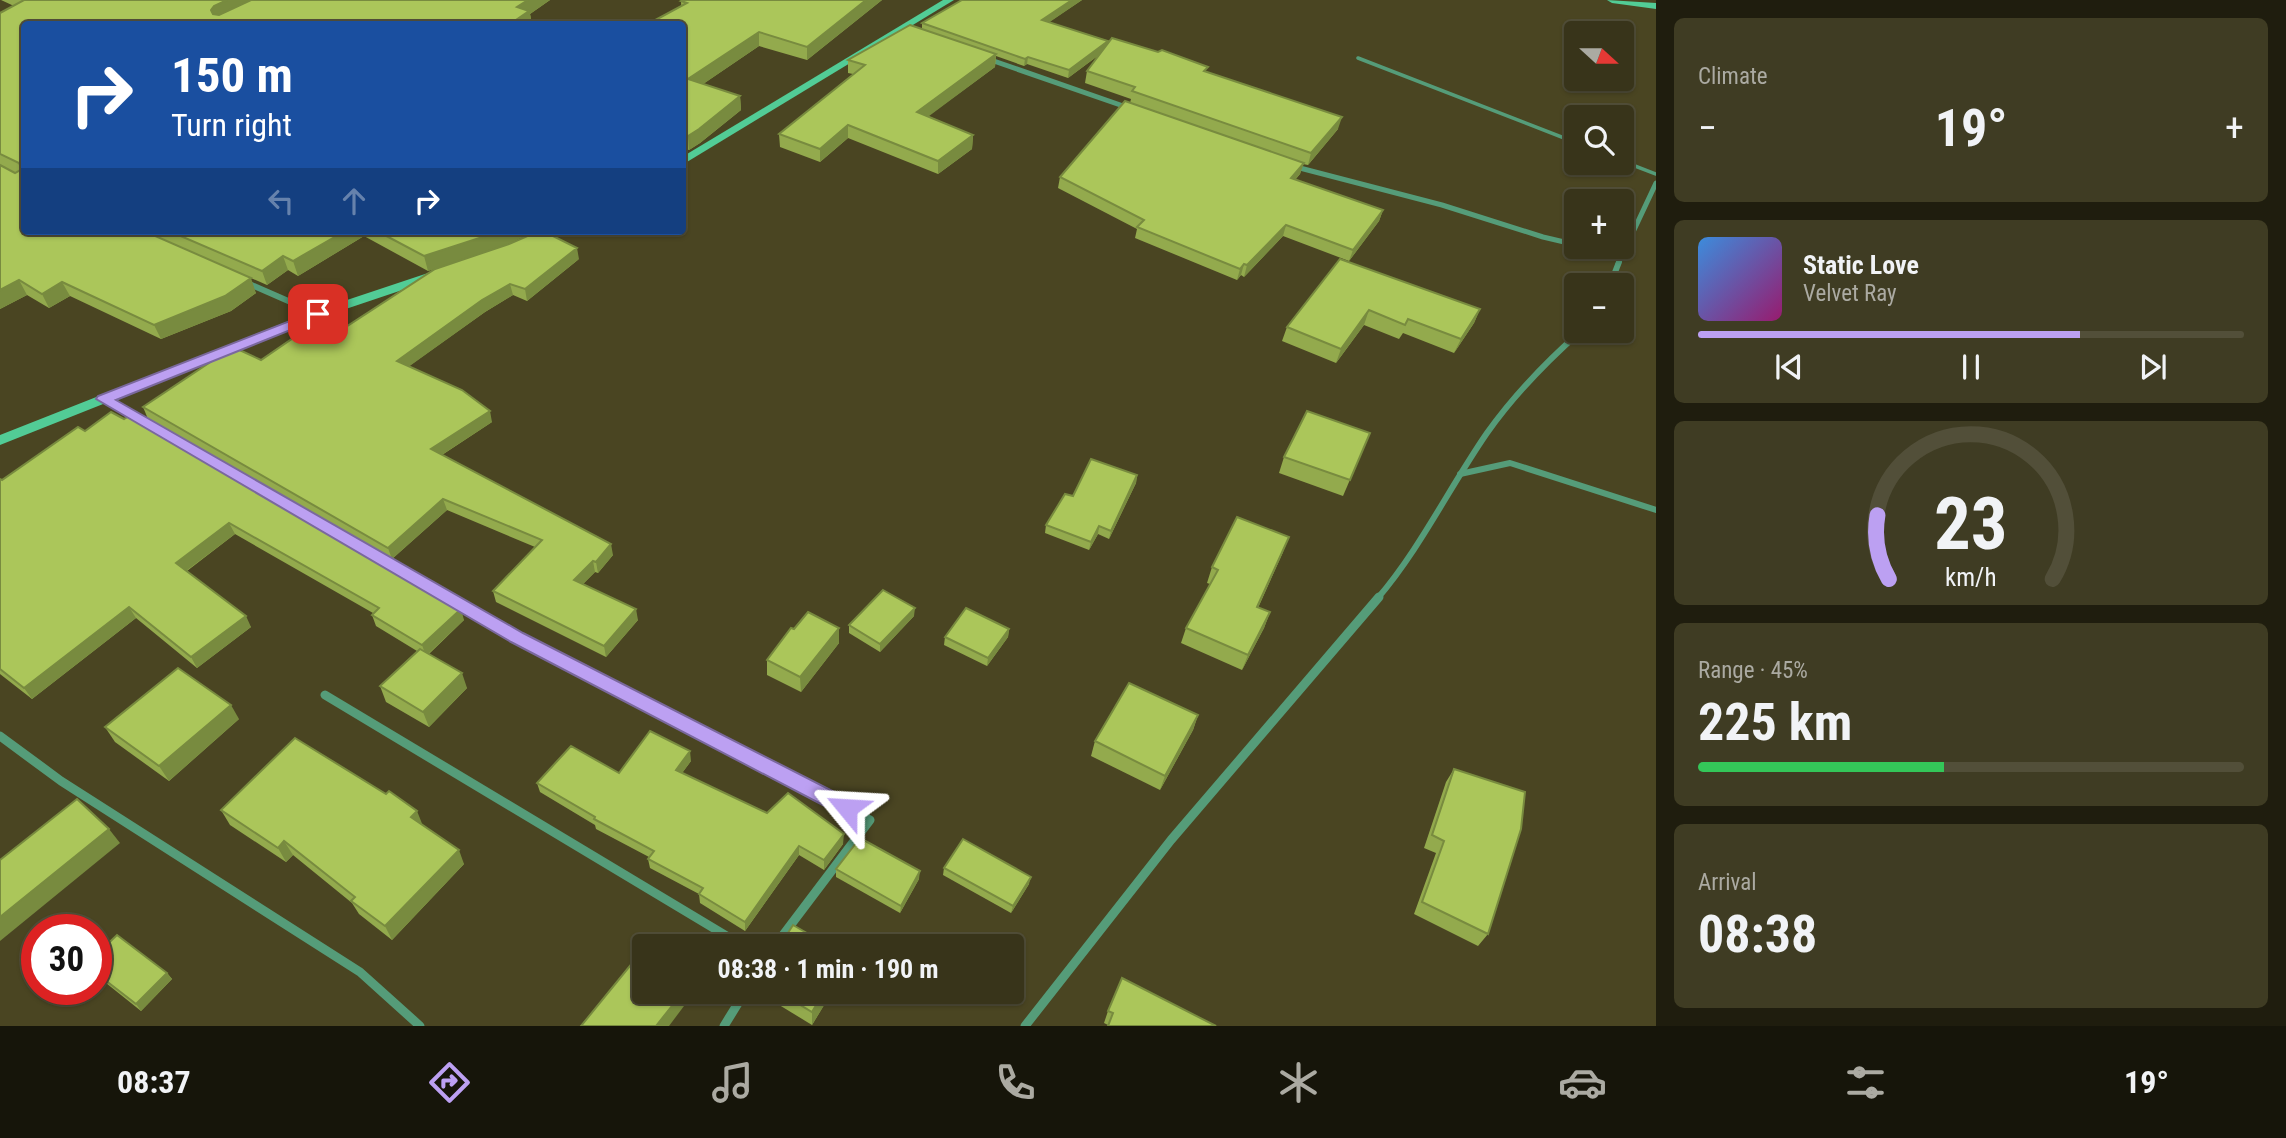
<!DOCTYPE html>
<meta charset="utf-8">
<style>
:root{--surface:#38341a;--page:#3f3c23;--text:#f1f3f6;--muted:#abaaa2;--line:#524f39;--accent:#bca0f2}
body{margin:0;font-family:"Roboto Condensed",sans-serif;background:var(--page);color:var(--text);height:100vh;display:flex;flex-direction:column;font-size:26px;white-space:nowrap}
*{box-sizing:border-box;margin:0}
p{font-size:23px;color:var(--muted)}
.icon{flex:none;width:38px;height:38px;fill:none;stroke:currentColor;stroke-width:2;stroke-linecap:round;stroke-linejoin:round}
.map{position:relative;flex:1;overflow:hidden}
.side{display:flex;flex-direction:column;gap:18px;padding:18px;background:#1f1d0e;width:630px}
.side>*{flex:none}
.top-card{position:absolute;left:21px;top:21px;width:665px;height:214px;border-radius:7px;box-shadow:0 2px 5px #0004,0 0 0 2px var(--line);background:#1a4fa0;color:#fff;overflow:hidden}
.needle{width:46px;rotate:111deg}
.controls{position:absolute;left:1564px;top:21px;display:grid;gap:14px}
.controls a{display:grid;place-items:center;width:70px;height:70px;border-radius:7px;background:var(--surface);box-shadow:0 2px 5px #0004,0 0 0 2px var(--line);font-size:35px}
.speed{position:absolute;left:21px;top:914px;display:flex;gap:14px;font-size:35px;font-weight:700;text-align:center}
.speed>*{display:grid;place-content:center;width:91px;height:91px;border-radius:50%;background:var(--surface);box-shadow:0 2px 5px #0004,0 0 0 2px var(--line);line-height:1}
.speed .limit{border:10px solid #d22;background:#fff;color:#111}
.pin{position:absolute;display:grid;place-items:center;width:60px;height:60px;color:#fff;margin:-30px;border-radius:14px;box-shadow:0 4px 10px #0006}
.me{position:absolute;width:77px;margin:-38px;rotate:297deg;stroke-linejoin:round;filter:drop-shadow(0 0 5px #0008)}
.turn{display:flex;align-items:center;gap:24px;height:147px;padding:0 35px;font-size:32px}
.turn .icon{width:91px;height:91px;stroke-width:2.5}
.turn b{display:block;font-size:49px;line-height:60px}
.lanes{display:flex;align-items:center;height:66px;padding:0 35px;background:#0003;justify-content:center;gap:35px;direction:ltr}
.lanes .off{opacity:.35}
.big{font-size:52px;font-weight:700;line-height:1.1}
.side .tile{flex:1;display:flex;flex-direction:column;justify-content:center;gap:10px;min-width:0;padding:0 24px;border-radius:10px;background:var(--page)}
.side .dial{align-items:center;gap:0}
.dial svg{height:182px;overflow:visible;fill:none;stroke:var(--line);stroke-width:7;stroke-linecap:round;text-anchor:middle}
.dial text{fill:var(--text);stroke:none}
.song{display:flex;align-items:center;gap:21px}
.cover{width:84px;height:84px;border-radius:10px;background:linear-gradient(135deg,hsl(210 70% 55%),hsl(320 70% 35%))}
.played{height:7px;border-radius:4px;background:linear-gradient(90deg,var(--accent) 70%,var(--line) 70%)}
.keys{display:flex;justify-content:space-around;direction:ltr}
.heat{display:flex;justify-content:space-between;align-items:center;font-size:38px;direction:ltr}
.charge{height:10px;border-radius:5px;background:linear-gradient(90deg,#34c759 45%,var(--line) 0)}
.trip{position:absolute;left:632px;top:934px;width:392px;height:70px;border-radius:7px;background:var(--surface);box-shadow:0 2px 5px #0004,0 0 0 2px var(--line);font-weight:700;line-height:70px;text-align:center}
.tabs{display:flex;height:112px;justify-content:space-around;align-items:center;background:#16150a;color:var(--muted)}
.tabs .icon{width:49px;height:49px}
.tabs .current{color:var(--accent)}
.tabs b{font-size:32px;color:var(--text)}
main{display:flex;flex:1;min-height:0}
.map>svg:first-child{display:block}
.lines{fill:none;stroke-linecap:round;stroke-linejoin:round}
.lane{stroke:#559c79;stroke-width:3.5}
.street-far2{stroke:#559c79;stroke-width:5}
.street-far1{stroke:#559c79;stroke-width:6}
.street{stroke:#559c79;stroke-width:9}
.secondary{fill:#52cc96;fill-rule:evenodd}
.wall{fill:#93aa4d}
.shaded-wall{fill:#788b3f}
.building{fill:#abc65a;stroke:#788b3f;stroke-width:2}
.route{fill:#bca0f2;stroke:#7a689d;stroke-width:2}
</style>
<main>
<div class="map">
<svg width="1656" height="1026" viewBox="0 0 1656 1026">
<rect width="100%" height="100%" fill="#4a4522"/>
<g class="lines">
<g class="lane">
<polyline points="1358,58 1577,143"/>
<polyline points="1622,161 1656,174"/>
</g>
<g class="street-far2">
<polyline points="988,59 1129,108"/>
<polyline points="1296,167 1442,205 1543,237 1577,245"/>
<polyline points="1585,247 1622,254"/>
<polyline points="1618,264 1656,183"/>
</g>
<g class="street-far1">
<polyline points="247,283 318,314"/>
<polyline points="1610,285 1619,262"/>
<polyline points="103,399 138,419"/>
<polyline points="1460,474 1510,463 1656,510"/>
<polyline points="373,554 450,599"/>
<path d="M1377,599C1420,549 1449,488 1487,433C1514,395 1546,362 1581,331"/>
</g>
<g class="street">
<polyline points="447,597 517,638 870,820 774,947"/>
<polyline points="325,695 745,947"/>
<polyline points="0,736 61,781 360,972 420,1026"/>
<polyline points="724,1026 745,992"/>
<polyline points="1025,1026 1171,840 1379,597"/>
</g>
<g class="secondary">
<polygon points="943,0 954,0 682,165 682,157"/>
<polygon points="1607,0 1656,3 1656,9 1612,3"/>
<polygon points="434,271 438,272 438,278 322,317 0,445 0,435 314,311"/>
</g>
</g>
<g class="wall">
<polygon points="1,0 550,0 530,14 532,24 24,24 24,231 528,231 529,234 501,247 428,271 364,236 298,276 288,270 267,285 237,272 256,293 231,311 161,339 70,296 49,308 27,295 0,309 0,13 14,6"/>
<polygon points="683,0 882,0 807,60 759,46 703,84 740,96 741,110 700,143 689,150 682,148 682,24 681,1"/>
<polygon points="962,0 1082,0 1049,22 1207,72 1338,129 1308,165 1303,164 1300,174 1295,180 1383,210 1379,221 1349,261 1283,236 1244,277 1241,275 1237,280 1135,238 1137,229 1058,188 1060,177 1130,103 1131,99 1085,83 1087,71 1099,55 1068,78 1027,64 1024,66 996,56 995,67 928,116 973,135 972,149 938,174 848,138 820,162 780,147 779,134 853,74 848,73 848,60 922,28 922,23"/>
<polygon points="579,259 527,301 513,295 485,312 409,366 492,422 442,455 613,555 598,573 595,572 583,584 638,620 606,657 496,602 493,591 535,547 447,510 392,559 148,419 143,407 261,360 338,332"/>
<polygon points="1340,259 1480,309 1474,323 1454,353 1403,333 1399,339 1364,325 1336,363 1282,341 1287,327"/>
<polygon points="85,431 382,564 464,620 429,654 467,688 429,727 386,702 380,686 417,651 376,626 372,615 373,613 235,534 187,571 251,627 197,668 136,618 32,699 0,674 0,479 2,480"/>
<polygon points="1370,433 1343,496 1279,473 1284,457"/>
<polygon points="1137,475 1136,483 1109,539 1098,534 1089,550 1045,533 1046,525 1073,496"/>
<polygon points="1283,552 1258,608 1270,612 1264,628 1242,670 1181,643 1186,628 1210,584 1207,583 1212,567"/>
<polygon points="914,616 880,652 849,633 849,625"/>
<polygon points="839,628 839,643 801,692 767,675 767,660 794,629"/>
<polygon points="1009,629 1008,637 987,666 944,645 945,637"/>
<polygon points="1198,715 1193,730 1160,790 1091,756 1095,741"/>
<polygon points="239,719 169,781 115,742 105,727"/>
<polygon points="691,761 682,773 767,813 843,844 824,870 799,855 745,931 700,903 699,894 650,868 648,859 649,857 596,829 595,825 540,792 537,783 619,773"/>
<polygon points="1454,769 1488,934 1478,946 1414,914 1436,853 1424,848 1446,782"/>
<polygon points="221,810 422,824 464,864 392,940 359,914 352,903 293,855 286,862 230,825"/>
<polygon points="944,868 1029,884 1011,913 943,875"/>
<polygon points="836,869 919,879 900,913 836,877"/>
<polygon points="96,955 167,973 172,979 141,1011 96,975"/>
<polygon points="758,992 832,992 812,1025"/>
<polygon points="1108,1011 1216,1026 1108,1025 1104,1023"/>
</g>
<g class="shaded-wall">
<polygon points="227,0 259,0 216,23 211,10 214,6"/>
<polygon points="528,0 550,0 530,14 532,24 510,24 517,7"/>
<polygon points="866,0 882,0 807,60 807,47"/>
<polygon points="1072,0 1082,0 1041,28 1042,20"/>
<polygon points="759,32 759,46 690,93 688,79"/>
<polygon points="1108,41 1107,49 1068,78 1069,70"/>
<polygon points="996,54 995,67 917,125 917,112"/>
<polygon points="1028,57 1027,64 1024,66 1025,59"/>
<polygon points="740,96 741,110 700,143 689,150 688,136"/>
<polygon points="1342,117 1338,129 1308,165 1311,153"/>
<polygon points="848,125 848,138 820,162 820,149"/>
<polygon points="973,135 972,149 938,174 938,161"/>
<polygon points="1304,163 1300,174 1287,189 1291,178"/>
<polygon points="1383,210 1379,221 1349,261 1353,250"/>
<polygon points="1286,225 1283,236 1244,277 1247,265"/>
<polygon points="345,231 363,231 364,236 298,276 293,261"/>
<polygon points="501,231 528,231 529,234 501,247 428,271 424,256"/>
<polygon points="577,248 579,259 527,301 525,289"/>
<polygon points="283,256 288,270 267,285 262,271"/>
<polygon points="1244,264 1241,275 1237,280 1240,269"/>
<polygon points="251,278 256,293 231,311 161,339 154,325"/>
<polygon points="19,280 27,295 0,309 0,290"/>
<polygon points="62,282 70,296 49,308 42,294"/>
<polygon points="510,284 513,295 485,312 400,373 397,361 482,300"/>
<polygon points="1480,309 1474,323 1454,353 1461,339"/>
<polygon points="1369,310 1364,325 1336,363 1341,349"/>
<polygon points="490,411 492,422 434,460 431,449"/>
<polygon points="1137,475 1136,483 1109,539 1111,531"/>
<polygon points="443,499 447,510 392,559 388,548"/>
<polygon points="229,523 235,534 182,574 176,563"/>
<polygon points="1099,526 1098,534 1089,550 1091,542"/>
<polygon points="1289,537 1283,552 1251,622 1257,607"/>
<polygon points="611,544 613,555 598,573 596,562"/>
<polygon points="378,555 383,567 373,560"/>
<polygon points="593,561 595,572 576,591 574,580"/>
<polygon points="129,607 136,618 32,699 24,688"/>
<polygon points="915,608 914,616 880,652 880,644"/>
<polygon points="461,609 464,620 426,656 422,645"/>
<polygon points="636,609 638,620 606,657 604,646"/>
<polygon points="1270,612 1264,628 1242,670 1248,655"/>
<polygon points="246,616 251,627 197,668 191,657"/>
<polygon points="839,628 839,643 801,692 800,677"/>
<polygon points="1009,629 1008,637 987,666 988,658"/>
<polygon points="462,673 467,688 429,727 423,712"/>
<polygon points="231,705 239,719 169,781 159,766"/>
<polygon points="1198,715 1193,730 1160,790 1165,776"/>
<polygon points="690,751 691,761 677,780 676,770"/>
<polygon points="417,811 423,826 411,817"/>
<polygon points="109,829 120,843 0,941 0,917"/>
<polygon points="844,834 843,844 824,870 824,860"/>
<polygon points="284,841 293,855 286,862 278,848"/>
<polygon points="799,846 799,855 745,931 745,922"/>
<polygon points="459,850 464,864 392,940 385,926"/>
<polygon points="920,871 919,879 900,913 901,906"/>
<polygon points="1031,877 1029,884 1011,913 1013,906"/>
<polygon points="167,973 172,979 141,1011 136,1004"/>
<polygon points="683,992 685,992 687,1002 669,1026 656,1026"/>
<polygon points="824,992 832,992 812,1025 812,1012"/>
</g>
<g class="building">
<polygon points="24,0 227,0 214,6 211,10 213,14 219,15 251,0 528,0 517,7 529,11 510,24 380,24 373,22 369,24 24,24 24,231 144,231 251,278 225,296 154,325 62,282 42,294 19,280 0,290 0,165 15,173 22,169 19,163 0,154 0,13"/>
<polygon points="683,0 866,0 807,47 759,32 688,79 740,96 699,129 688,136 682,134 682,24 648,24 687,3 681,1"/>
<polygon points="962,0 1072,0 1042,20 1108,41 1069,70 1028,57 1025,59 922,23"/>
<polygon points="910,25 996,54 917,112 973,135 938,161 848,125 820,149 779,134 865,65 848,60"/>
<polygon points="1112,38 1158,52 1162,50 1208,67 1204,71 1342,117 1311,153 1132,91 1135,87 1087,71"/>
<polygon points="1125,101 1304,163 1291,178 1383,210 1353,250 1286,225 1247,265 1244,264 1240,269 1137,227 1144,220 1060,177"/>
<polygon points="169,231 345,231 293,261 283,256 262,271"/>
<polygon points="377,231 501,231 424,256"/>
<polygon points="539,231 543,231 577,248 525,289 510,284 482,300 397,361 462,390 490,411 431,449 611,544 596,562 593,561 574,580 636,609 604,646 493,591 542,540 443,499 388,548 143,407 233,347 261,360 318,321 338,332 435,269 509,244"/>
<polygon points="1340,259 1480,309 1461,339 1408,319 1405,325 1369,310 1341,349 1287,327"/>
<polygon points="1307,411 1370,433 1350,480 1284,457"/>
<polygon points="111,412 124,419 132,414 378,555 373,560 461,609 422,645 372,615 379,608 229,523 176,563 246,616 191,657 129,607 24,688 0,669 0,479 2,480 78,427 85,431"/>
<polygon points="1091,459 1137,475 1111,531 1099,526 1091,542 1046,525 1065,494 1073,496"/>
<polygon points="1237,517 1289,537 1257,607 1270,612 1248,655 1186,628 1218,570 1212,567"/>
<polygon points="883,590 915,608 880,644 849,625"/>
<polygon points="966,608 1009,629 988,658 945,637"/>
<polygon points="808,612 839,628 800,677 767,660 791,628 794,629"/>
<polygon points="420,649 462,673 423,712 380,686"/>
<polygon points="178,668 231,705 159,766 105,727"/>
<polygon points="1129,683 1198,715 1165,776 1095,741"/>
<polygon points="650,731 690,751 676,770 767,813 788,793 844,834 824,860 799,846 745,922 699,894 703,888 648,859 654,851 594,819 595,817 537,783 571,746 619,773"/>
<polygon points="295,738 386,794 389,791 417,811 411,817 459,850 385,926 351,901 355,897 284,841 278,848 221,810"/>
<polygon points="1454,769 1525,792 1521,829 1488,934 1422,902 1444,841 1432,835"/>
<polygon points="77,799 109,829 0,917 0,860"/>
<polygon points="860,838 920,871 901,906 836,869"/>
<polygon points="963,839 1031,877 1013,906 944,868"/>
<polygon points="793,925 831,947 779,947"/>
<polygon points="117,935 167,973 136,1004 96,973 96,955"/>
<polygon points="638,956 644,961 644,992 683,992 656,1026 581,1026"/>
<polygon points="1122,978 1216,1026 1108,1026 1113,1013 1108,1011"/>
<polygon points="779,992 824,992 812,1012"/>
</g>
<polygon class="route" points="318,310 325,314 323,317 116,400 523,633 854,802 856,808 854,814 847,817 840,814 511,642 96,399 98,396"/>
</svg>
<div class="controls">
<a><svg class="needle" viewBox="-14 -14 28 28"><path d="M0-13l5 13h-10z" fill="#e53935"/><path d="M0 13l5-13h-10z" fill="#abaaa2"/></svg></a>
<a><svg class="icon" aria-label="search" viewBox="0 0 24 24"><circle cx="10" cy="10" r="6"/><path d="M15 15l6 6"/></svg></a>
<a>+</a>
<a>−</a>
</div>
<div class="speed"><div class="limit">30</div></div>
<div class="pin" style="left:318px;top:314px;background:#d93025"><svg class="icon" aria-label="arrive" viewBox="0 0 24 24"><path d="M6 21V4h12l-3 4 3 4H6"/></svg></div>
<svg class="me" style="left:847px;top:808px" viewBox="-20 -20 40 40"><path d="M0-17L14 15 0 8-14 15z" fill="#bca0f2" stroke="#fff" stroke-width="4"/></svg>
<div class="trip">08:38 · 1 min · 190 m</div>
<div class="top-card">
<div class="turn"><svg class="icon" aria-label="right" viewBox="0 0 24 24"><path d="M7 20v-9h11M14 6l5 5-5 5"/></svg><div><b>150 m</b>Turn right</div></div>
<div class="lanes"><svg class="icon off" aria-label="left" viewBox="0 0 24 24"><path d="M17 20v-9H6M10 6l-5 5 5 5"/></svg><svg class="icon off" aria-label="ahead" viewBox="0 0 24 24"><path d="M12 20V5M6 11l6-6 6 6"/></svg><svg class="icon" aria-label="right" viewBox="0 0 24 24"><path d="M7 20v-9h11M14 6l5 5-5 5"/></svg></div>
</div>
</div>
<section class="side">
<div class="tile"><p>Climate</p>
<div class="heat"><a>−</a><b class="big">19°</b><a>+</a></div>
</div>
<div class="tile">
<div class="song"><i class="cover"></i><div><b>Static Love</b><p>Velvet Ray</p></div></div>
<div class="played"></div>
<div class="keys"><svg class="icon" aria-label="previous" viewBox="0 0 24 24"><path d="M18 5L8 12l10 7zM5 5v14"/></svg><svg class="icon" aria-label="pause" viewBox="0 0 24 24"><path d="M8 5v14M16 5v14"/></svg><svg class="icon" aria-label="next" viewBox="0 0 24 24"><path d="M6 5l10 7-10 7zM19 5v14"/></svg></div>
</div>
<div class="tile dial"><svg viewBox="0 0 100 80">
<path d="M14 69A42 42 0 1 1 86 69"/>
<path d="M14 69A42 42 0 0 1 9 41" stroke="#bca0f2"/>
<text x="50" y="56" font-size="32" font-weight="700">23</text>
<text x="50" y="72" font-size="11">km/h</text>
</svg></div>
<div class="tile"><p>Range · 45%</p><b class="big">225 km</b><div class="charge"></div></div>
<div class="tile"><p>Arrival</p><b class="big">08:38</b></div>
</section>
</main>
<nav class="tabs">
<b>08:37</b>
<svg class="icon current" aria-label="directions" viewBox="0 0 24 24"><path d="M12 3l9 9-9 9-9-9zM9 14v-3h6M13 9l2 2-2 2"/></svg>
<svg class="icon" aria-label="music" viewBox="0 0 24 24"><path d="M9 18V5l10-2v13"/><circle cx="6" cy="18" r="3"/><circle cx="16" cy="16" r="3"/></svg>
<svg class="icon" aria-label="phone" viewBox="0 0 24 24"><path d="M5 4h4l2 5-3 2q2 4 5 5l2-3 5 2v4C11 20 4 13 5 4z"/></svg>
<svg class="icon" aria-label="climate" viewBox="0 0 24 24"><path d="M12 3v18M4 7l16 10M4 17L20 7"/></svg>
<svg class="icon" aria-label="car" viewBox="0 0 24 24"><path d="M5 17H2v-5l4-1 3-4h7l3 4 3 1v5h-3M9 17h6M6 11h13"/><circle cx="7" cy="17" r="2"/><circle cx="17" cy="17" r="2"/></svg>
<svg class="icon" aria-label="filters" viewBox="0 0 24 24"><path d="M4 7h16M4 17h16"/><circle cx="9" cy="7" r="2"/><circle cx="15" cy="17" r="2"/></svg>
<b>19°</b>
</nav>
